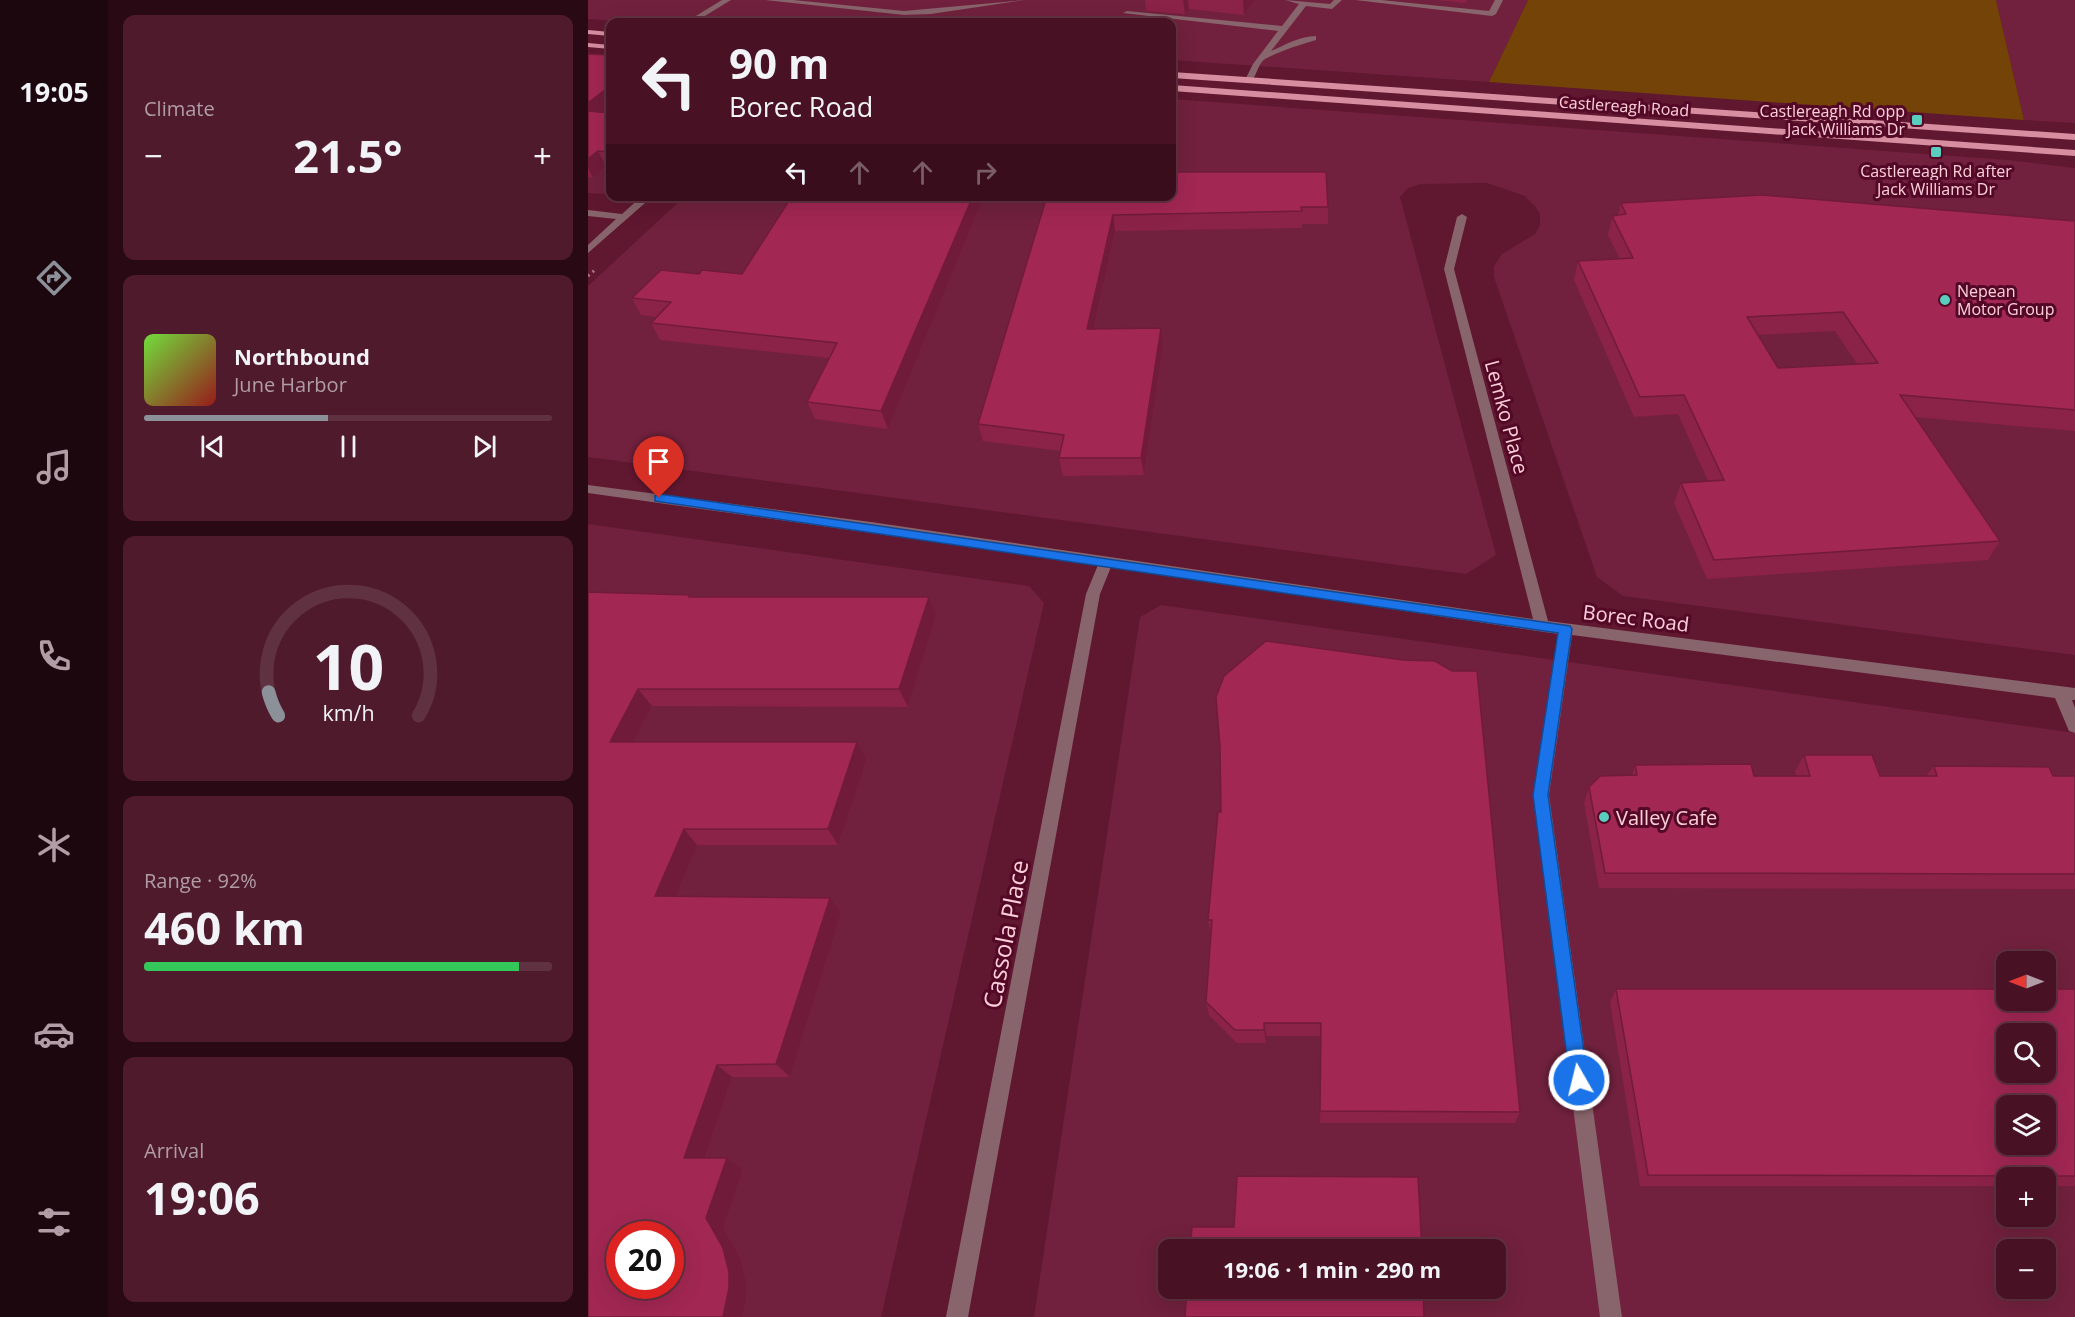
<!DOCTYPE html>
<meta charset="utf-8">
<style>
:root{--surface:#481124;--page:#4f1a2c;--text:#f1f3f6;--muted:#b19da6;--line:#603141;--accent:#8c9099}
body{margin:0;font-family:"Open Sans",sans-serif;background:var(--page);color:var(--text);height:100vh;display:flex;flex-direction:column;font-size:22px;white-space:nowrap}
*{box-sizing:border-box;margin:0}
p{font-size:20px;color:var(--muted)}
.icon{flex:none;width:33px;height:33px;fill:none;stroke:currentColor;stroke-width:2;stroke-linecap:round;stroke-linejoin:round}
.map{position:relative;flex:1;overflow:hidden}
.drawer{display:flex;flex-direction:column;gap:15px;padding:15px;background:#280914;width:480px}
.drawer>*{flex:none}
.banner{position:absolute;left:18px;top:18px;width:570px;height:183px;border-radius:12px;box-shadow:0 6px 24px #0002,0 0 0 2px var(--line);background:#481124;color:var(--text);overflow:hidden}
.needle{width:39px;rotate:270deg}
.controls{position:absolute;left:1408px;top:951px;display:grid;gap:12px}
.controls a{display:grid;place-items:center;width:60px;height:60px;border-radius:12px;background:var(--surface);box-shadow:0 6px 24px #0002,0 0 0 2px var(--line);font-size:30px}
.speed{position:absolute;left:18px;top:1221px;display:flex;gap:12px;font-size:30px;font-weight:700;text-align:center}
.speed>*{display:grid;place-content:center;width:78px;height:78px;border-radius:50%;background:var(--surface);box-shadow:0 6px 24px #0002,0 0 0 2px var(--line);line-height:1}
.speed .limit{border:9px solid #d22;background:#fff;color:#111}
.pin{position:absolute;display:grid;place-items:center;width:51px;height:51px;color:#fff;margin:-62px -26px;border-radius:50% 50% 50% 0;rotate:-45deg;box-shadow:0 0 6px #0007}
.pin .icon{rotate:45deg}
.me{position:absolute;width:66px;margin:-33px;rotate:352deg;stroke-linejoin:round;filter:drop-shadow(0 0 4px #0008)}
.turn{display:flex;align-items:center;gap:21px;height:126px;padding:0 24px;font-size:27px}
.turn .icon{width:78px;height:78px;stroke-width:2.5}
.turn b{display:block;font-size:42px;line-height:51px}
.lanes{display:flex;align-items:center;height:57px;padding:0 24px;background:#0003;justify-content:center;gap:30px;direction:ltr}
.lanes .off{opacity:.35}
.big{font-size:45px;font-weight:700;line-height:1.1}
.drawer .widget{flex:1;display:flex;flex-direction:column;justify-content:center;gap:9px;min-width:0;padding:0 21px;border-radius:12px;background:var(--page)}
.drawer .dial{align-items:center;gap:0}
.dial svg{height:156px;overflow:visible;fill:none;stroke:var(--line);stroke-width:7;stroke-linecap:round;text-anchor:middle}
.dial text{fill:var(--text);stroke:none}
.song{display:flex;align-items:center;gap:18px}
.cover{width:72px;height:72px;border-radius:9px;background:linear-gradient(135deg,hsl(100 70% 55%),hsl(0 70% 35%))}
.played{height:6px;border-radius:3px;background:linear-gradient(90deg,var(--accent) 45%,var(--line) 45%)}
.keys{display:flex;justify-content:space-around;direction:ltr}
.heat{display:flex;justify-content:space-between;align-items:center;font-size:33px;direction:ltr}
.charge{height:9px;border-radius:4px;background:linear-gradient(90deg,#34c759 92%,var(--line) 0)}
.trip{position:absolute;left:570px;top:1239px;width:348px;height:60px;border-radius:12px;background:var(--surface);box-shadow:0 6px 24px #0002,0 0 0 2px var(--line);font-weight:700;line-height:60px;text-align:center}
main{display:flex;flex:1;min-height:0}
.tabs{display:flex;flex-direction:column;width:108px;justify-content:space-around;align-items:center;background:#1d070e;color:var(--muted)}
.tabs .icon{width:42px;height:42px}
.tabs .selected{color:var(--accent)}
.tabs b{font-size:27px;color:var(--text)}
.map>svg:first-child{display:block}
.built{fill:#71213d;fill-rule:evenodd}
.green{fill:#734307}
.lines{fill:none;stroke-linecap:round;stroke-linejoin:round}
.path{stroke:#af7385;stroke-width:3;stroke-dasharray:2 4;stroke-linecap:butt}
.minor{fill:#88646c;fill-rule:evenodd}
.major{fill:#d78ea0;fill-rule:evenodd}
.wall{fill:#8b2247;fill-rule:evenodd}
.shaded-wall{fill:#711b3a}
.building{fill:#a22753;stroke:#711b3a;stroke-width:1.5;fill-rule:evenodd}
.route{fill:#1a73e8;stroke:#114b97;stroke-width:1.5}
.poi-dot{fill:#59cebf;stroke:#530926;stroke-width:2}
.labels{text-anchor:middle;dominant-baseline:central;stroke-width:6;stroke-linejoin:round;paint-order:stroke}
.far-street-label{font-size:16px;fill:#fed0da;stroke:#530926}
.far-poi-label{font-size:16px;fill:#fed0da;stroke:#530926;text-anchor:end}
.street-label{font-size:20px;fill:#fed0da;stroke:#530926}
.poi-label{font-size:20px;fill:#fed0da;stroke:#530926;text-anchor:start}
.near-street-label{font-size:24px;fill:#fed0da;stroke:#530926}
</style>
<main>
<nav class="tabs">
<b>19:05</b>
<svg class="icon selected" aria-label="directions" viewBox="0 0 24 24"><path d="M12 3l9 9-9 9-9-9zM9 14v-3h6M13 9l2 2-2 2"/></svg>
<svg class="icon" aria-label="music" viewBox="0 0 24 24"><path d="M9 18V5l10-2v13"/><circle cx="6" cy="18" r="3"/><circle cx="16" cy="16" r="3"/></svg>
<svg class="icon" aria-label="phone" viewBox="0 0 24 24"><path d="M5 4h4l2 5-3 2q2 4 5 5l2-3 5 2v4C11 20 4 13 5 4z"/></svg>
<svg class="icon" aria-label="climate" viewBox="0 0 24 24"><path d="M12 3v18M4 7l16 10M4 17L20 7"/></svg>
<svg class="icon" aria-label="car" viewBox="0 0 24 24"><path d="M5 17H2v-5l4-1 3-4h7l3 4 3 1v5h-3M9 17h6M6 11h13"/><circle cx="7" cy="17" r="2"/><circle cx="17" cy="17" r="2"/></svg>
<svg class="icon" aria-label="filters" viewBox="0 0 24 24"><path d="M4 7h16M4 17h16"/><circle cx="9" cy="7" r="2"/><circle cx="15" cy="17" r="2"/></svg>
</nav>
<section class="drawer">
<div class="widget"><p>Climate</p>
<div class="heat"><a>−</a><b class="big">21.5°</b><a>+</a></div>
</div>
<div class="widget">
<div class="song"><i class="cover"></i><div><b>Northbound</b><p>June Harbor</p></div></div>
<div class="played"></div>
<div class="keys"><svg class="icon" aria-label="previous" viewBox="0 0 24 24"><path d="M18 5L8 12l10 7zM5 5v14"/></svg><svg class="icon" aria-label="pause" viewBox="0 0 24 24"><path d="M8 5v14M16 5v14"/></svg><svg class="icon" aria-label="next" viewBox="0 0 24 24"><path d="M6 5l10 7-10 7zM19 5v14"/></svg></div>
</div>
<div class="widget dial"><svg viewBox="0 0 100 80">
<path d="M14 69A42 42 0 1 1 86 69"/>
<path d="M14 69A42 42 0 0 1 9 57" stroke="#8c9099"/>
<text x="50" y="56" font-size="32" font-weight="700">10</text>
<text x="50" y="72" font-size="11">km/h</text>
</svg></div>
<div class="widget"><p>Range · 92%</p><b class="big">460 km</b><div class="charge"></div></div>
<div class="widget"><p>Arrival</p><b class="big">19:06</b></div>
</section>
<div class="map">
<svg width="1487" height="1317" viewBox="0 0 1487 1317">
<rect width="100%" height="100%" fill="#601730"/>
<g class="built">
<polygon points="0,0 940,0 901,82 584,60 584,22 47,22 0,19"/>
<polygon points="1408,0 1487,0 1487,123 1436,120"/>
<polygon points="0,55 22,57 22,193 17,194 0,193"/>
<polygon points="584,99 1420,160 1487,168 1487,655 1035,596 1009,577 906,277 906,266 914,254 947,234 952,225 952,214 947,206 937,196 899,183 833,184 820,188 812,197 908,555 878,574 0,457 0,286 96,197 584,196"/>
<path d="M0,524L441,586L456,603L293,1317H0ZM32,1234H82V1286H32Z"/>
<path d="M573,605L1487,733V1317H446L552,617ZM1419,962H1458V1000H1419ZM1419,1034H1458V1072H1419ZM1419,1106H1458V1144H1419ZM1419,1178H1458V1216H1419ZM580,1250H908V1288H580ZM1419,1250H1458V1288H1419Z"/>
</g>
<polygon class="green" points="940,0 1408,0 1436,120 901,82"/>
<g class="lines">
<polyline class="path" points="0,276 8,269"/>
<g class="minor">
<polygon points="134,0 143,0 107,22 98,22"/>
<polygon points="177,0 205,0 316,11 437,0 343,14 316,15"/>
<path d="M697,0L742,4L746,0H754L744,9L718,6L683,51C697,45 712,36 728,36V40C711,45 692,51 677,59C669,64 669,78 661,83L657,80L665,64L690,31L535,13L539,11L694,26L711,4Z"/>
<polygon points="767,0 793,0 901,11 907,0 915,0 908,14 904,16"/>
<polygon points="54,196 65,196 0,253 0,245 28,219 0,216 0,210 34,214"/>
<polygon points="874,214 879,217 866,269 960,621 1487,688 1487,700 1484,700 1487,708 1487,733 1481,731 1467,698 984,635 961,795 1034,1317 1012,1317 945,795 970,634 523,567 512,594 380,1317 358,1317 498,594 510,565 0,493 0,485 283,522 945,619 856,269 869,217"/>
</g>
<g class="major">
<polygon points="0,30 22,32 22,36 0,34"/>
<polygon points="0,43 22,45 22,49 0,47"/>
<polygon points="584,72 1487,134 1487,140 584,78"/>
<polygon points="584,85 1487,150 1487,156 584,91"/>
</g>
</g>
<g class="wall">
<polygon points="557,0 667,0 656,15 601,9 597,14 558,11"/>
<polygon points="849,0 879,0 877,3"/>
<polygon points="0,54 22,55 22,107 16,112 22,113 22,167 18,166 5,178 0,177"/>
<polygon points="396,196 300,429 227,419 219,402 241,358 72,340 63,323 69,317 53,315 44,298 111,274 154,274"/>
<polygon points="459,196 740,207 740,224 714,224 714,228 527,231 506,329 573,328 575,345 556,475 475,476 471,458 472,451 395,441 390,424"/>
<path d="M1033,203L1487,221V431L1327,417L1412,541L1400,560L1119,579L1086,503L1093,483L1120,481L1090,414L1046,417L986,280L990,261L1032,259L1020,235L1024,216L1030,215ZM1247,331L1269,364L1190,368L1170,335Z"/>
<polygon points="0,592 102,595 103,597 341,597 348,615 320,707 64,706 45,742 269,742 279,759 250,845 109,845 88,896 253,913 202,1077 144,1077 117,1158 139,1158 155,1169 135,1228 152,1257 158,1281 158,1297 0,1317"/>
<polygon points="1216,755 1292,776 1338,776 1346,766 1465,776 1487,776 1487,889 1011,888 996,803 1001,787 1044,775 1047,765 1166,776 1208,776 1207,771"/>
<polygon points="633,812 932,1112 927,1123 732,1123 733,1036 678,1036 678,1043 649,1043 621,1015 618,1002 623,935 620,920"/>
<polygon points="1028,989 1487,989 1487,1186 1458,1186 1458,1178 1419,1178 1419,1186 1052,1186 1022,1002"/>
</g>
<g class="shaded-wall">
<polygon points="595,0 600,0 601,9 597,14"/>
<polygon points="655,0 667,0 656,15"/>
<polygon points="22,86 22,107 0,125 0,103"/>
<polygon points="586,97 587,113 584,135 584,109"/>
<polygon points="10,151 18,166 5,178 0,168 0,159"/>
<polygon points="385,196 396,196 300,429 293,411"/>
<polygon points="525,215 527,231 502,346 499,329"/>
<polygon points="573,328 575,345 556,475 553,458"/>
<polygon points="341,597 348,615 320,707 311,689"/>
<polygon points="50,689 64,706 36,759 22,742"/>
<polygon points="269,742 279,759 250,845 240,829"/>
<polygon points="96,829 109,845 82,911 67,896"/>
<polygon points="242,898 253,913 202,1077 188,1064"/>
<polygon points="676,1023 678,1036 678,1043 676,1030"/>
<polygon points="129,1065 144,1077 113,1169 96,1158"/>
<polygon points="139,1158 155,1169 135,1228 152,1257 158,1281 158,1297 154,1317 135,1317 118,1218"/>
</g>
<g class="building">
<polygon points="0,54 22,55 22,86 0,103"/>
<polygon points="584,97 586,97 584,109"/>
<polygon points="0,111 22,113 22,152 10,151 0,159"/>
<polygon points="584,172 738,172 740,207 713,207 714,211 525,215 499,329 573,328 553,458 471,458 476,435 390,424 459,196 584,196"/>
<path d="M1174,195L1487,221V410L1312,395L1412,541L1126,560L1093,483L1136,480L1096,395L1052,397L990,261L1045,258L1024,216L1038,214L1033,203ZM1255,312L1290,363L1190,368L1159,317Z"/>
<polygon points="204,196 385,196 293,411 219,402 249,343 63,323 83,302 44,298 73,270 111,274 114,270 154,274"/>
<path d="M0,592L102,595L101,597H341L311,689H50L22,742H269L240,829H96L67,896L242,898L188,1064L129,1065L96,1158H139L118,1218L135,1248L141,1272V1288L135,1317H0ZM32,1234H82V1286H32Z"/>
<polygon points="678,641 815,660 847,661 864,671 889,671 932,1112 732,1111 733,1023 676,1023 676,1030 647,1030 618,1002 624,920 620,920 630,812 633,812 632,747 628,697 636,676"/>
<polygon points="1216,755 1284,755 1292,776 1349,776 1346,766 1461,767 1465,776 1487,776 1487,874 1017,873 1001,787 1012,776 1049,775 1047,765 1163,764 1166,776 1222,776"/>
<path d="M1028,989H1419V1000H1458V989H1487V1176L1060,1175ZM1419,1034H1458V1072H1419ZM1419,1106H1458V1144H1419Z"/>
<polygon points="649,1176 830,1177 834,1250 602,1250 604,1227 646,1227"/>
<polygon points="599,1288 835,1288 836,1317 597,1317"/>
</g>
<polygon class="route" points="71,494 982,626 984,629 960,795 1000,1080 997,1086 991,1089 984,1086 982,1080 945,795 970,633 67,501 67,496"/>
<g class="poi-dot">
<rect x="1323" y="114" width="12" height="12" rx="3"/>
<rect x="1342" y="146" width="12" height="12" rx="3"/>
<circle cx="1357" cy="300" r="6"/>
<circle cx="1016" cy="817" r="6"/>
</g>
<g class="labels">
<g class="far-street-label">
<text transform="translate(1036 106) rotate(4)">Castlereagh Road</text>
</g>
<g class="far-poi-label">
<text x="1317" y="111">Castlereagh Rd opp<tspan x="1317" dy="18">Jack Williams Dr</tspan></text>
<text x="1348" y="171" text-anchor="middle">Castlereagh Rd after<tspan x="1348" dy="18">Jack Williams Dr</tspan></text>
<text x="1369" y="291" text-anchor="start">Nepean<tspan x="1369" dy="18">Motor Group</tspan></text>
</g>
<g class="street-label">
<text transform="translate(919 417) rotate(75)">Lemko Place</text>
<text transform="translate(1048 618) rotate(7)">Borec Road</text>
</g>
<g class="poi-label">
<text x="1028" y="817">Valley Cafe</text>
</g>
<g class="near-street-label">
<text transform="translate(417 934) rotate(-79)">Cassola Place</text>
</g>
</g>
</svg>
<div class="controls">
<a><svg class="needle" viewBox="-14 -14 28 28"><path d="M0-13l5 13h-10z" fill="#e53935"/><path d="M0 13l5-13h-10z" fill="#b19da6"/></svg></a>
<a><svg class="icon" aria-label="search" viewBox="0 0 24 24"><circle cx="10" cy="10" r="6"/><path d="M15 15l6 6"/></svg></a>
<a><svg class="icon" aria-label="layers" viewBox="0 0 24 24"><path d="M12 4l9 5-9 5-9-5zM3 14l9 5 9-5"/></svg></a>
<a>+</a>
<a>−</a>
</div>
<div class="speed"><div class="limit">20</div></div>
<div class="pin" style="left:71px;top:498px;background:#d93025"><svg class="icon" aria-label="arrive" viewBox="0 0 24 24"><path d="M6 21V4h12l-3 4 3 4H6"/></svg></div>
<svg class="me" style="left:991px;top:1080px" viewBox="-20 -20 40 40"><circle r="17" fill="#1a73e8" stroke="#fff" stroke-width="3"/><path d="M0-11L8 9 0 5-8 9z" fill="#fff"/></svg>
<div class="trip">19:06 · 1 min · 290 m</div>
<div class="banner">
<div class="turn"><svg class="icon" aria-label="left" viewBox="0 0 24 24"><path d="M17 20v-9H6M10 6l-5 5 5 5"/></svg><div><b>90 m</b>Borec Road</div></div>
<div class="lanes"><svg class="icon" aria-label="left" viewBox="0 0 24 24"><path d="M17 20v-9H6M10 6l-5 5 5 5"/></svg><svg class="icon off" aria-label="ahead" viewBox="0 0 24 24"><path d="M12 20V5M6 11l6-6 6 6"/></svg><svg class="icon off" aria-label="ahead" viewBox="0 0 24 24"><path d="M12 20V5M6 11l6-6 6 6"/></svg><svg class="icon off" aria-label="right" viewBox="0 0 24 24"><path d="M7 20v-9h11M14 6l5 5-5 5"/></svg></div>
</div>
</div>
</main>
